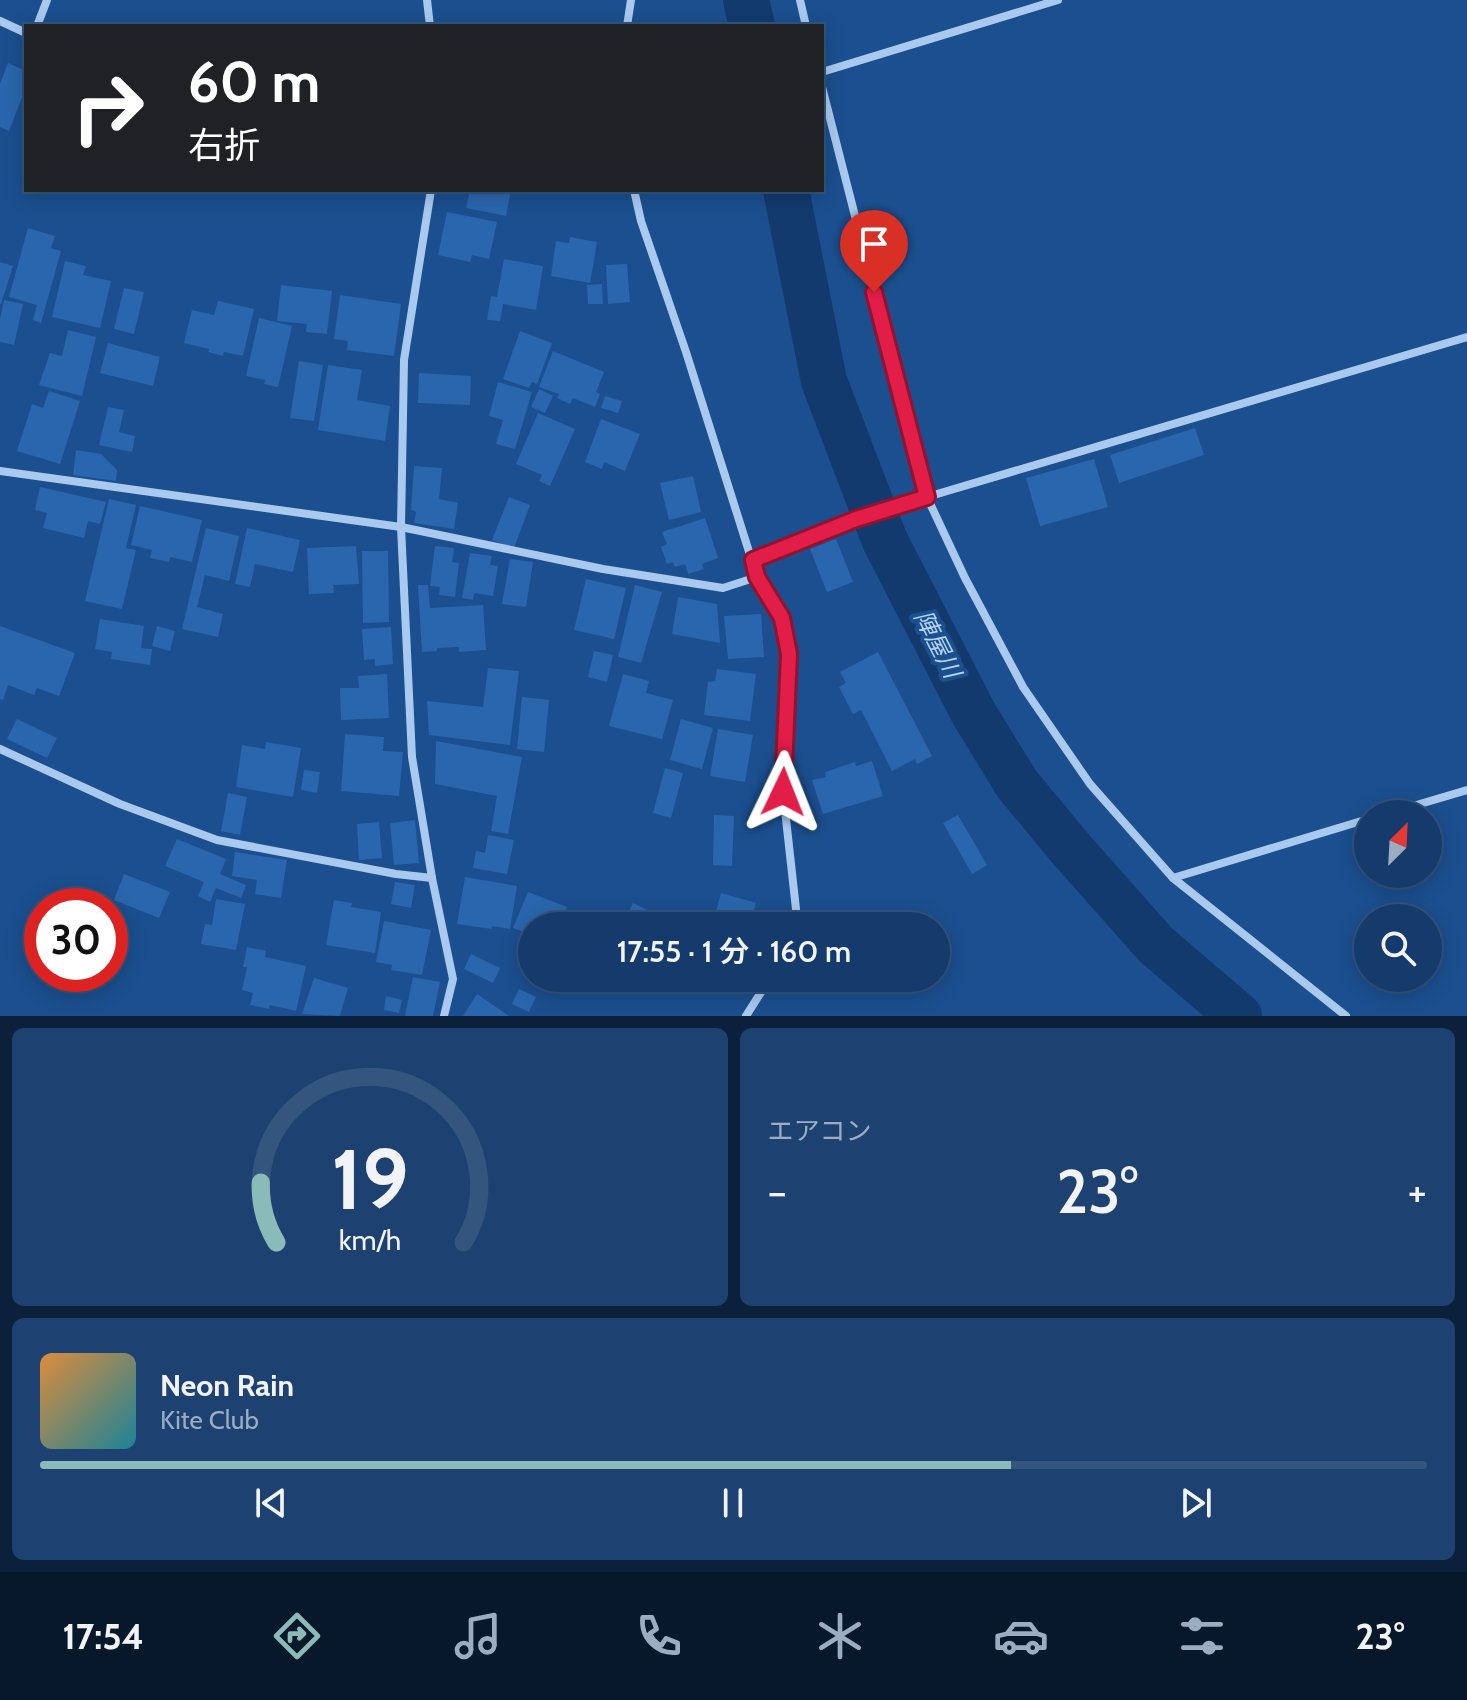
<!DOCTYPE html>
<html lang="ja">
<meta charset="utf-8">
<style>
:root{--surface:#143b6b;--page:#1d4271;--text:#f1f3f6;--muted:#9dadc1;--line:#33557e;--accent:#8bbbb9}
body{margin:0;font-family:Cabin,"Noto Sans JP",sans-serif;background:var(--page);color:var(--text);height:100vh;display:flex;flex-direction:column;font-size:30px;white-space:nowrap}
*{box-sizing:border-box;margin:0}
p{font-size:26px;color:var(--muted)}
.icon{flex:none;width:44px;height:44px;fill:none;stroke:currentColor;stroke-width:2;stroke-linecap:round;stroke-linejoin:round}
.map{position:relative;height:1016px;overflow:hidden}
.side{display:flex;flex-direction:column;gap:12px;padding:12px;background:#0b203b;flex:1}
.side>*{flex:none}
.top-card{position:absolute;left:24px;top:24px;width:800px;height:168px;border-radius:0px;box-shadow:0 4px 20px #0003,0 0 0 2px var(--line);background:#202124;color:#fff;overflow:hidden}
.needle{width:52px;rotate:24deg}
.tools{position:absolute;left:1354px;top:800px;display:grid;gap:16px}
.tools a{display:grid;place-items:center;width:88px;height:88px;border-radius:50%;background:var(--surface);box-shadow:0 4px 20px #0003,0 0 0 2px var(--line);font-size:40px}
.speed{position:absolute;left:24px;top:888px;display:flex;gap:16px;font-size:40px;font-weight:700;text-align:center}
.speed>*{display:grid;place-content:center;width:104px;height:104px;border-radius:50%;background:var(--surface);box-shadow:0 4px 20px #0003,0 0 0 2px var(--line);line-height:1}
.speed .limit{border:12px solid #d22;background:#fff;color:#111}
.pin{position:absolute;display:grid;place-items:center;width:68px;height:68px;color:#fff;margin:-82px -34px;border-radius:50% 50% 50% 0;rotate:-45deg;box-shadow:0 0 8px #0007}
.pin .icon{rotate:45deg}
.me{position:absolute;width:88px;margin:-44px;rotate:2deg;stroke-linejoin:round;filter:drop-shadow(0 0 6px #0008)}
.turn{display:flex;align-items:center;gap:28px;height:168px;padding:0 32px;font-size:36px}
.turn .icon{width:104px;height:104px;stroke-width:2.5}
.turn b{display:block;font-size:56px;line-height:68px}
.big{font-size:60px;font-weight:600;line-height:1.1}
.side .widget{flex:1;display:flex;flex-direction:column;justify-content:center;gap:12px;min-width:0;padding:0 28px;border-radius:12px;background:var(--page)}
.side .dial{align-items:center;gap:0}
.dial svg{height:208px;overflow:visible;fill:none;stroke:var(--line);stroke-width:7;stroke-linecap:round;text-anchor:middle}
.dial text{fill:var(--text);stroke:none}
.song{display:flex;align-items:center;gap:24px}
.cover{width:96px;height:96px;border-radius:12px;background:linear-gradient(135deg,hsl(30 70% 55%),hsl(190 70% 35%))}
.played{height:8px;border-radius:4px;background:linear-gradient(90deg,var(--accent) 70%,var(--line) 70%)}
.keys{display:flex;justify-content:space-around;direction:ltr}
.heat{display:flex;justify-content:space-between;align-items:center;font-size:44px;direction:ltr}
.side .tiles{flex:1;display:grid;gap:12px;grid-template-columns:1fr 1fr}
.widget:last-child{grid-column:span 2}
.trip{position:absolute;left:518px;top:912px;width:432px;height:80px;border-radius:40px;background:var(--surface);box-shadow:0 4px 20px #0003,0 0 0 2px var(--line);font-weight:600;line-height:80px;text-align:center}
.dock{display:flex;height:128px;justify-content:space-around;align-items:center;background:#08182b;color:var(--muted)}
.dock .icon{width:56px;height:56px}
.dock .selected{color:var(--accent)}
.dock b{font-size:36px;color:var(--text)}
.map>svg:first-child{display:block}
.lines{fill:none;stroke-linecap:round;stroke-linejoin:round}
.river{stroke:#123a6d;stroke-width:46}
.building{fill:#2a66ad}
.street{stroke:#a9c9ee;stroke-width:8}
.route-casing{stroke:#92132f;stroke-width:20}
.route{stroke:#e11d48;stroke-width:14}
.labels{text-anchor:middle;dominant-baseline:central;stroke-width:8;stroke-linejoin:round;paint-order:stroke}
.water-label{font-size:24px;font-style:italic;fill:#b5d3f5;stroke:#1b4f8f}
</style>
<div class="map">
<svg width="1467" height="1016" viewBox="0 0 1467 1016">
<rect width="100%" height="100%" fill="#1b4f8f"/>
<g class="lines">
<g class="river">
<polyline points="746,0 752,26"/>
<polyline points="786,190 824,381 885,541 974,714 1017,784 1070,848 1156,945 1239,1016"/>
</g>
</g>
<g class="building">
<polygon points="8,63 26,71 26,87 9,131 0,127 0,84"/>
<polygon points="470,190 511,190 506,216 466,208"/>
<polygon points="447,212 497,222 489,259 472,255 470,262 438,255"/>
<polygon points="28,228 55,236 51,248 61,251 41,323 33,320 37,305 9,297"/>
<polygon points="570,237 597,242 590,283 551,276 556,241 569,243"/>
<polygon points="504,259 543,266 536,310 503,304 500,321 487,320 491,296 497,297"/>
<polygon points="65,261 86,266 83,275 111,281 100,328 52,317"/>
<polygon points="0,262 13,266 1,304 0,304"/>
<polygon points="627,264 630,302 608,304 606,265"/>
<polygon points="602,284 603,304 588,304 587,285"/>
<polygon points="281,285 332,291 327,334 306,332 307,324 277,321"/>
<polygon points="124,288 144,292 134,334 114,329"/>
<polygon points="340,295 401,304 394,356 347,350 348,341 334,339"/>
<polygon points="4,300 23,304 14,345 0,342 0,319"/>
<polygon points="218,301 254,309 243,356 224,352 223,356 208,352 209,349 184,343 192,310 214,315"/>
<polygon points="259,318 292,326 278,387 264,384 265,380 246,376"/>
<polygon points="68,330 96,337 82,396 39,385 50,353 62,356"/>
<polygon points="520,331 552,343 537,384 532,382 529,388 503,379"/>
<polygon points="108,343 160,357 153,386 100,373"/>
<polygon points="553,351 604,372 596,392 600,394 595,407 573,398 570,404 557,398 559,394 539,387"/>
<polygon points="299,361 323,365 314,421 290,418"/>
<polygon points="328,365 362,370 357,400 390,406 385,441 318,430"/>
<polygon points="419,373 471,376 470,405 418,403"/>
<polygon points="498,382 532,392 515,449 496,444 503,420 489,416"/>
<polygon points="539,389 553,396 545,413 531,407"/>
<polygon points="49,391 80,401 60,464 17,451 32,404 43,408"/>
<polygon points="605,396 622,401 618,413 601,408"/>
<polygon points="108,407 124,410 119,432 135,436 132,452 99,445"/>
<polygon points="538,413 575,429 550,486 539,481 542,475 516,464"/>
<polygon points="601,419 640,434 625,471 604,462 602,469 585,462"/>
<polygon points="1195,428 1204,455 1119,483 1110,455"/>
<polygon points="76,450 101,454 117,470 116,481 73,475"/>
<polygon points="1094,459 1108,507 1040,526 1026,478"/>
<polygon points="414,466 442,468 439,499 458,503 454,529 414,523 416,512 411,510"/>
<polygon points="693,476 701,512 669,520 660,483"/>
<polygon points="40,487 106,502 100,524 88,521 84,538 43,528 47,513 35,510"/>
<polygon points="509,497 530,505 514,548 492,540"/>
<polygon points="109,499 136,505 126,548 136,550 122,609 85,601"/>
<polygon points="140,506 202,520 192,562 170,557 169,562 150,558 152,550 131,545"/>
<polygon points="705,518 718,558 702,564 704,569 688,574 685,564 675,567 673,562 667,564 661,547 667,544 662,532"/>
<polygon points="206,528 239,536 229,581 205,575 197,607 223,614 218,637 182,629"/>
<polygon points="247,528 300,540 293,572 255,564 250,587 235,584"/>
<polygon points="836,539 853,582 827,592 810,549"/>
<polygon points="356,546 359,584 333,585 334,593 309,594 307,548"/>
<polygon points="435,546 454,548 452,562 459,563 455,597 439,595 440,587 430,586"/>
<polygon points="362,551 388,551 389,622 363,623"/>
<polygon points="470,553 492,556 490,565 498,566 493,596 474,593 473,600 462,598"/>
<polygon points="510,559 533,562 526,607 502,604"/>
<polygon points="586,579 626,588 614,639 574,630"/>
<polygon points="418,585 428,585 430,608 483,605 486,650 459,652 459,647 437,648 437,651 422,652"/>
<polygon points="635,585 662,592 641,663 618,657"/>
<polygon points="678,597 717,604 720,643 672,634"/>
<polygon points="761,614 764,657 728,659 724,616"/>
<polygon points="100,619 144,626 141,648 152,649 150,665 111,659 112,652 95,649"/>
<polygon points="0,626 75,653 59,696 37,688 34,695 8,685 3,700 0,699"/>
<polygon points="157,626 175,631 170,651 152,646"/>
<polygon points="391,627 393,664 375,666 375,659 364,660 362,629"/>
<polygon points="594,651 613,655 607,682 588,677"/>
<polygon points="878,652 932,756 917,764 915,759 892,771 861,710 853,714 839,687 846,683 840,672"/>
<polygon points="488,668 519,671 510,745 429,735 427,701 483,707"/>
<polygon points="717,669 756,674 750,721 704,715 708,682 715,681"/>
<polygon points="387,674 389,718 341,720 340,688 359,688 358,676"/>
<polygon points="623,674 649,681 646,693 673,700 662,739 609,726"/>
<polygon points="522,697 549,700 544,752 517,749"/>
<polygon points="17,719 57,738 47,758 7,739"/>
<polygon points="681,719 713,728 702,769 670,760"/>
<polygon points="718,729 753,735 745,782 710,776"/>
<polygon points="345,734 384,737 383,751 403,752 399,796 341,791"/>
<polygon points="436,741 522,757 508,834 491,831 497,796 435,784"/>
<polygon points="266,742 301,748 293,797 236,787 242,745 265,749"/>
<polygon points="872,761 883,796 823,814 812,780 826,777 825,772 855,762 856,766"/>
<polygon points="665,768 683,773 671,818 653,813"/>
<polygon points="304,770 320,772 317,793 301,790"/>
<polygon points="228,793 247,797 240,835 221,831"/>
<polygon points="714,815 734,816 732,866 713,865"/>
<polygon points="958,815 987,865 972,874 943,823"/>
<polygon points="415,820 419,863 394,865 390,823"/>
<polygon points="379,822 382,858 359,860 357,824"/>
<polygon points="488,835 514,840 507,874 473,868 476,851 485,853"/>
<polygon points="177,839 226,859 220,874 246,885 241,898 216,888 210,902 198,896 204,882 165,866"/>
<polygon points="235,852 287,860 281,898 255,894 257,880 232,876"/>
<polygon points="124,874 170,892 159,918 114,900"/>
<polygon points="465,877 517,886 510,929 492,926 492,929 457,924"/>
<polygon points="395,882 415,885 411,908 391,904"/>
<polygon points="528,892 567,907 559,926 532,926 532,935 513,928"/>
<polygon points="721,893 756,903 749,926 712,926"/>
<polygon points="216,899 245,904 236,950 201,944 205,924 212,925"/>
<polygon points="334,900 352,903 351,907 381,912 375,953 326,945"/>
<polygon points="633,903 660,916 655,926 622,926"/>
<polygon points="384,921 431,930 422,975 391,970 392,965 376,962"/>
<polygon points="247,947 266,951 265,957 306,966 296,1011 270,1005 269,1009 250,1005 253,993 242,990 247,967 243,967"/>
<polygon points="471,954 500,968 493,983 464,969"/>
<polygon points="413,977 440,982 433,1016 405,1016"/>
<polygon points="314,978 348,988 340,1016 302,1014"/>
<polygon points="596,978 629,978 621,994 595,980"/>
<polygon points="519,989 536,997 529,1012 512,1004"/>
<polygon points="477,994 509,1016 463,1016"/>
<polygon points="386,996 402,1000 399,1013 384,1010"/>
</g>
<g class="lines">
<g class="street">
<polyline points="427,0 430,26"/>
<polyline points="800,0 806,26"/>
<polyline points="0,21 26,33"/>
<polyline points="37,26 47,0"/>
<polyline points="627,26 631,0"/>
<polyline points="822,72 1058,0"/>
<polyline points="822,87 927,497 965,578 1023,687 1090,784 1173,878 1346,1016"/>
<polyline points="431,190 404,360 401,527 412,757 432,878 453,979 444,1016"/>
<polyline points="634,190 641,221 686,352 757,577 782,618 789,654 783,792 796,909 794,926"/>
<polyline points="0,471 401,527 603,569 723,588 757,577"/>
<polyline points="753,560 856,519 927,497 1467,337"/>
<polyline points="0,749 120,804 217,840 396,874 432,878"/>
<polyline points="1386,814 1467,790"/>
<polyline points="1173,878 1368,819"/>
<polyline points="746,1016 770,978"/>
</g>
</g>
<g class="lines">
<defs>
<polyline id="route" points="783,792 789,654 782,618 757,577 753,560 856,519 927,497 874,292"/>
</defs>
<use href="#route" class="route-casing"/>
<use href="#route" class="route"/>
</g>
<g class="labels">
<g class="water-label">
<text transform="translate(938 644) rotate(63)">陣屋川</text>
</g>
</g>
</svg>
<div class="tools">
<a><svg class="needle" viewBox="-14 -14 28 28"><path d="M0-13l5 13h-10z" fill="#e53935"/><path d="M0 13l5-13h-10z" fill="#9dadc1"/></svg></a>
<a><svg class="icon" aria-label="search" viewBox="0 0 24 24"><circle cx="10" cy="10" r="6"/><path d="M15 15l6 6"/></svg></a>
</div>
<div class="speed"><div class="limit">30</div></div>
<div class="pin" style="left:874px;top:292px;background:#d93025"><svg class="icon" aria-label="arrive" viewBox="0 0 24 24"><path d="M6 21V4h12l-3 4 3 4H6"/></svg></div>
<svg class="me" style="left:783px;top:792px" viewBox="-20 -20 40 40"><path d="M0-17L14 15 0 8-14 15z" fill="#e11d48" stroke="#fff" stroke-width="4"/></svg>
<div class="trip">17:55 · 1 分 · 160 m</div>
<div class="top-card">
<div class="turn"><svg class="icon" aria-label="right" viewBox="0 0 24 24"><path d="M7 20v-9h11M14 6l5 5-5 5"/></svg><div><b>60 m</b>右折</div></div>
</div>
</div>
<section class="side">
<div class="tiles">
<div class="widget dial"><svg viewBox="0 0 100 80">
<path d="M14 69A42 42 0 1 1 86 69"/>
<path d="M14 69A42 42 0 0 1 8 46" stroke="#8bbbb9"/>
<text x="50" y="56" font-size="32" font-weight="700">19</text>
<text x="50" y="72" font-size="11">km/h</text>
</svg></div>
<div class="widget"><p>エアコン</p>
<div class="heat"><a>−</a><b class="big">23°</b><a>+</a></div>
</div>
<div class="widget">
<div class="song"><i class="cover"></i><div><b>Neon Rain</b><p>Kite Club</p></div></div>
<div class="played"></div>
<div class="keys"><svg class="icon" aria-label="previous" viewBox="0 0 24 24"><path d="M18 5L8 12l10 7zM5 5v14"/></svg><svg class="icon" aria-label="pause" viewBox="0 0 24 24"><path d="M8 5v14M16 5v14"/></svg><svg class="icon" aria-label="next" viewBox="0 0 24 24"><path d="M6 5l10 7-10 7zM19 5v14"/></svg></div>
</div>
</div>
</section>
<nav class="dock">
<b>17:54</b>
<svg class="icon selected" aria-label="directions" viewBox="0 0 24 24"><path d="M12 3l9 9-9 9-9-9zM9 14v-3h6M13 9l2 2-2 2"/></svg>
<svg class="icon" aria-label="music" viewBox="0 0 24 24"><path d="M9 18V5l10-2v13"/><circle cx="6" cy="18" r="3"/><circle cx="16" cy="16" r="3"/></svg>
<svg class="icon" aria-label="phone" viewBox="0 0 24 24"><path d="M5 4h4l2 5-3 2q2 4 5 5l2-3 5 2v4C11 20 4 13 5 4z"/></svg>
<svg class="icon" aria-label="climate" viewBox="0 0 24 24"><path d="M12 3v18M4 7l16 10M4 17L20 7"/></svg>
<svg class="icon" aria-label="car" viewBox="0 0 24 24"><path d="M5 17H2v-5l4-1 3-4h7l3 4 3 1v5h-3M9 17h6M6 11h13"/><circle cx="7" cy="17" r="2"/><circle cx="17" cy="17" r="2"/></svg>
<svg class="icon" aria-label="filters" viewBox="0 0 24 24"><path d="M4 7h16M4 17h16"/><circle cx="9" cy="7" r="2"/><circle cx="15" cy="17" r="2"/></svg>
<b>23°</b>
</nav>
